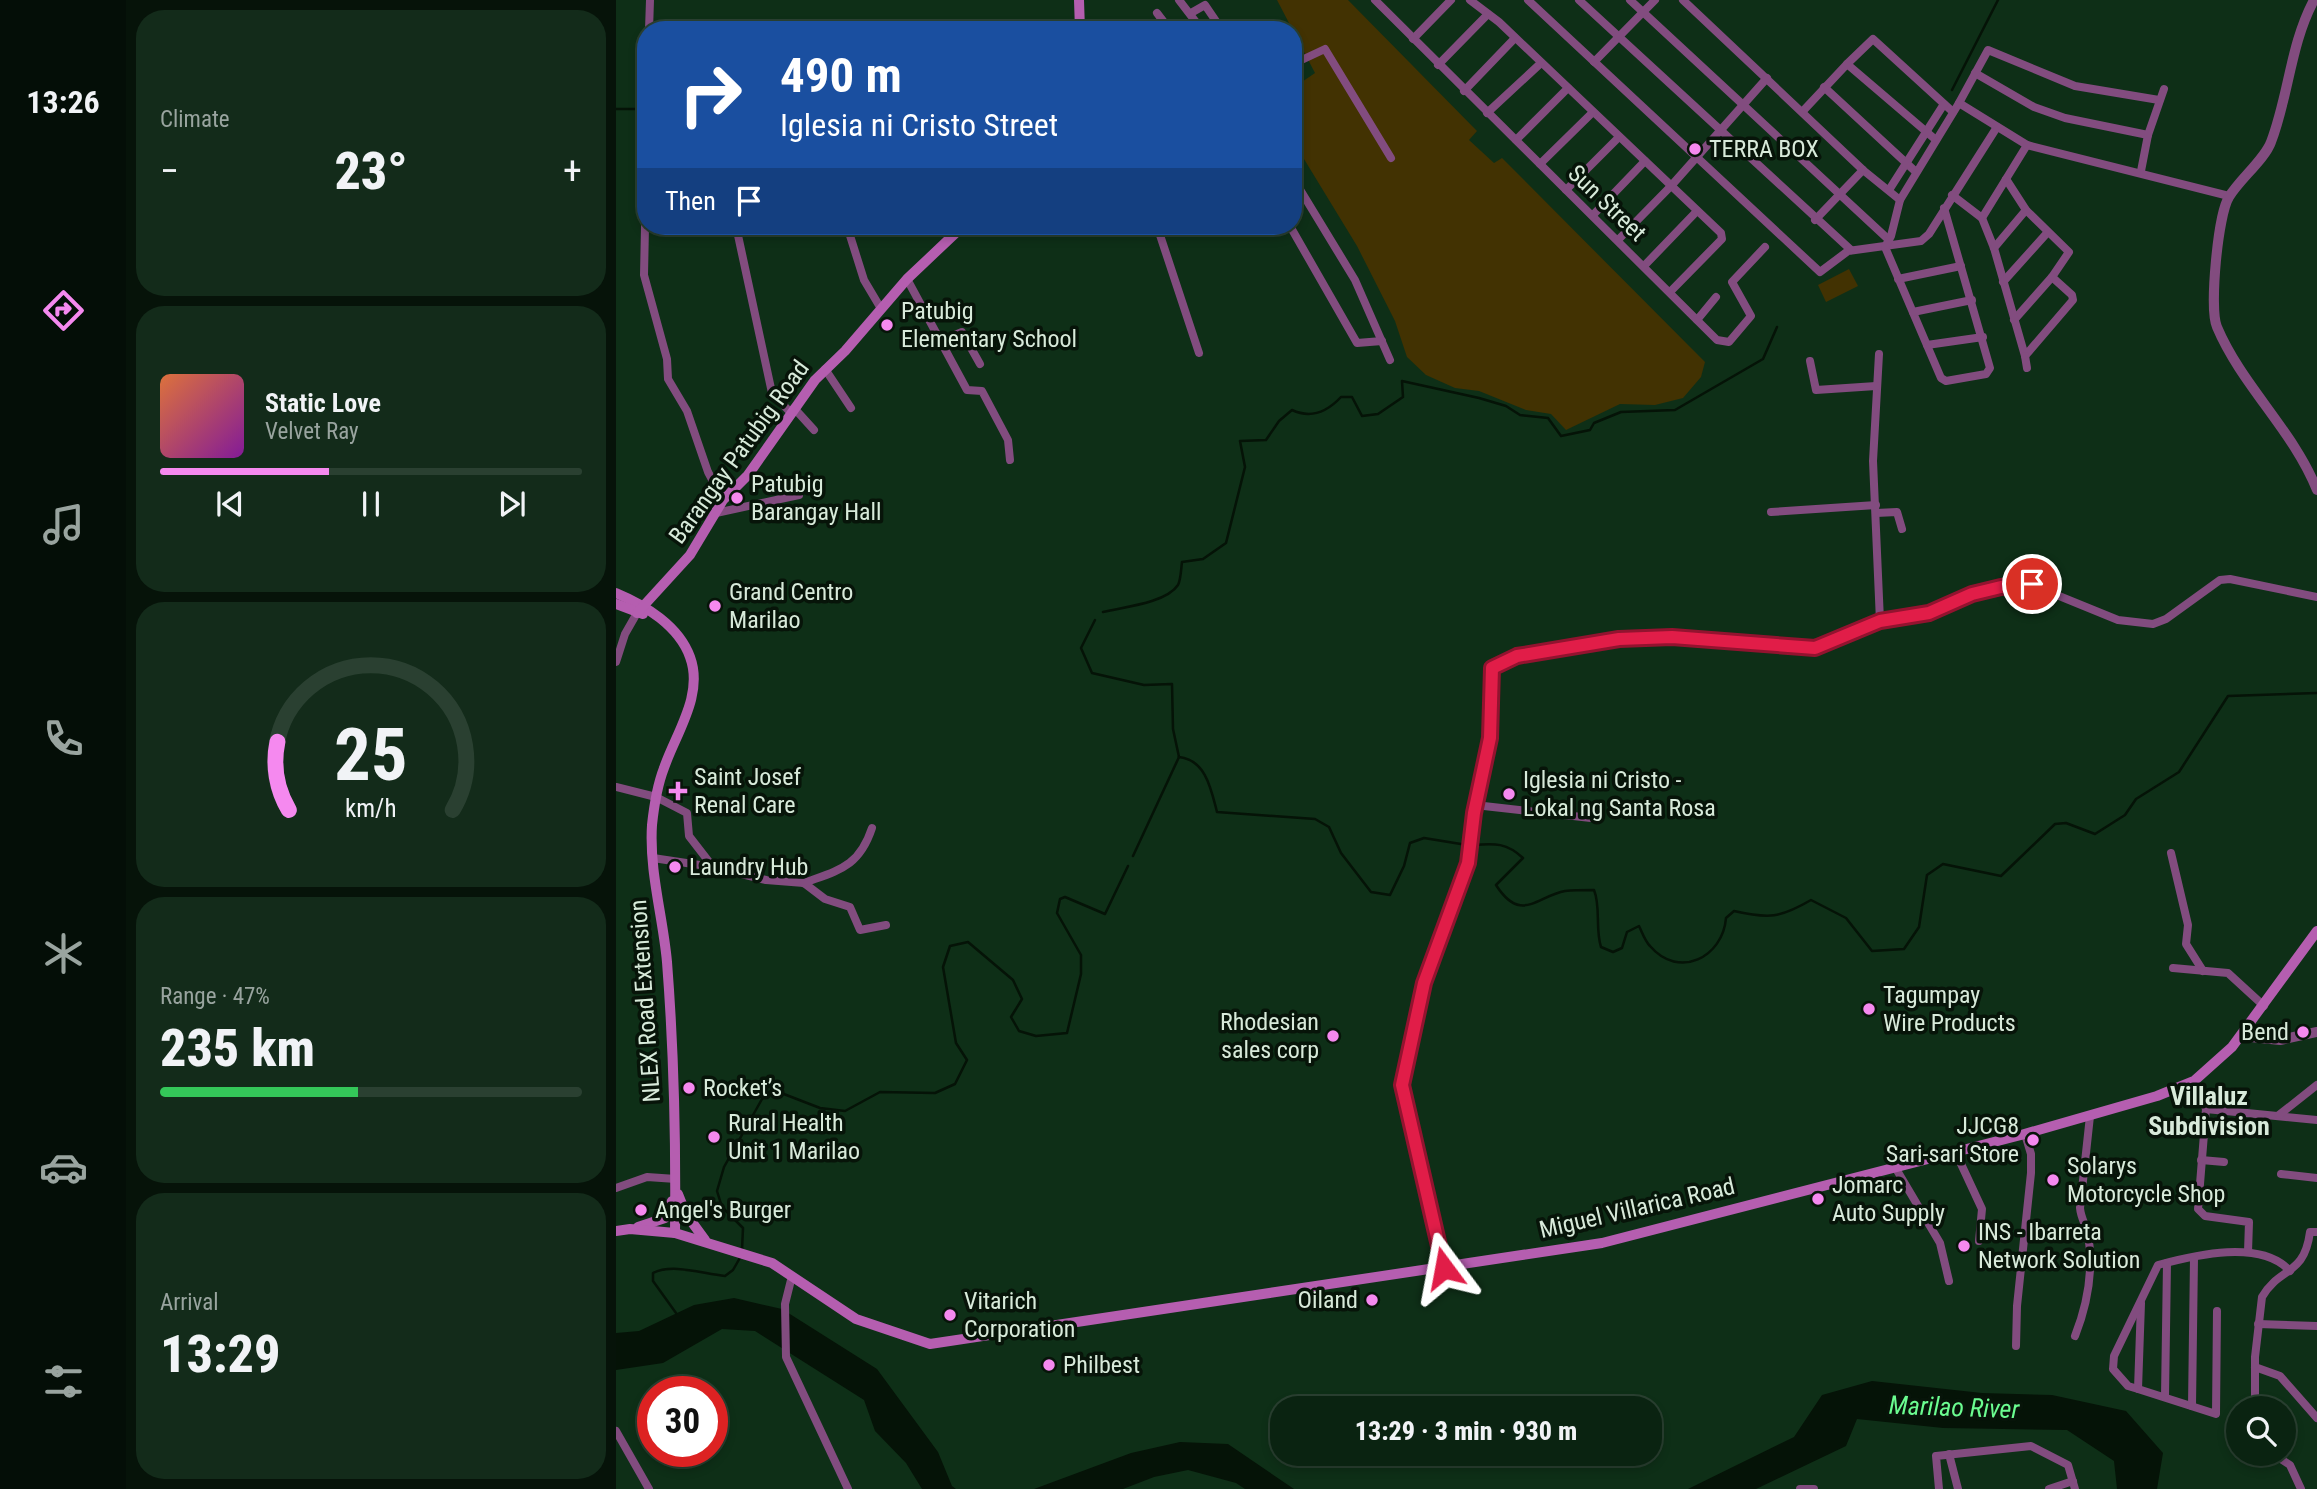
<!DOCTYPE html>
<meta charset="utf-8">
<style>
:root{--surface:#0a2311;--page:#132b1a;--text:#f1f3f6;--muted:#99a49f;--line:#2a4031;--accent:#f589ef}
body{margin:0;font-family:"Roboto Condensed",sans-serif;background:var(--page);color:var(--text);height:100vh;display:flex;flex-direction:column;font-size:26px;white-space:nowrap}
*{box-sizing:border-box;margin:0}
p{font-size:23px;color:var(--muted)}
.icon{flex:none;width:38px;height:38px;fill:none;stroke:currentColor;stroke-width:2;stroke-linecap:round;stroke-linejoin:round}
.map{position:relative;flex:1;overflow:hidden}
.sheet{display:flex;flex-direction:column;gap:10px;padding:10px;background:#061309;width:490px}
.sheet>*{flex:none}
.banner{position:absolute;left:21px;top:21px;width:665px;height:214px;border-radius:28px;box-shadow:0 4px 10px #0003,0 0 0 2px var(--line);background:#1a4fa0;color:#fff;overflow:hidden}
.fabs{position:absolute;left:1610px;top:1396px;display:grid;gap:14px}
.fabs a{display:grid;place-items:center;width:70px;height:70px;border-radius:50%;background:var(--surface);box-shadow:0 4px 10px #0003,0 0 0 2px var(--line);font-size:35px}
.speed{position:absolute;left:21px;top:1376px;display:flex;gap:14px;font-size:35px;font-weight:700;text-align:center}
.speed>*{display:grid;place-content:center;width:91px;height:91px;border-radius:50%;background:var(--surface);box-shadow:0 4px 10px #0003,0 0 0 2px var(--line);line-height:1}
.speed .limit{border:10px solid #d22;background:#fff;color:#111}
.pin{position:absolute;display:grid;place-items:center;width:60px;height:60px;color:#fff;margin:-30px;border:4px solid #fff;border-radius:50%;box-shadow:0 2px 7px #0007}
.me{position:absolute;width:77px;margin:-38px;rotate:347deg;stroke-linejoin:round;filter:drop-shadow(0 0 5px #0008)}
.turn{display:flex;align-items:center;gap:24px;height:147px;padding:0 28px;font-size:32px}
.turn .icon{width:91px;height:91px;stroke-width:2.5}
.turn b{display:block;font-size:49px;line-height:60px}
.then{display:flex;align-items:center;height:66px;padding:0 28px;background:#0003;gap:14px;font-size:26px}
.big{font-size:52px;font-weight:800;line-height:1.1}
.sheet .tile{flex:1;display:flex;flex-direction:column;justify-content:center;gap:10px;min-width:0;padding:0 24px;border-radius:28px;background:var(--page)}
.sheet .dial{align-items:center;gap:0}
.dial svg{height:182px;overflow:visible;fill:none;stroke:var(--line);stroke-width:7;stroke-linecap:round;text-anchor:middle}
.dial text{fill:var(--text);stroke:none}
.song{display:flex;align-items:center;gap:21px}
.cover{width:84px;height:84px;border-radius:10px;background:linear-gradient(135deg,hsl(20 70% 55%),hsl(290 70% 35%))}
.played{height:7px;border-radius:4px;background:linear-gradient(90deg,var(--accent) 40%,var(--line) 40%)}
.keys{display:flex;justify-content:space-around;direction:ltr}
.heat{display:flex;justify-content:space-between;align-items:center;font-size:38px;direction:ltr}
.charge{height:10px;border-radius:5px;background:linear-gradient(90deg,#34c759 47%,var(--line) 0)}
.trip{position:absolute;left:654px;top:1396px;width:392px;height:70px;border-radius:28px;background:var(--surface);box-shadow:0 4px 10px #0003,0 0 0 2px var(--line);font-weight:800;line-height:70px;text-align:center}
main{display:flex;flex:1;min-height:0}
.menu{display:flex;flex-direction:column;width:126px;justify-content:space-around;align-items:center;background:#040e07;color:var(--muted)}
.menu .icon{width:49px;height:49px}
.menu .selected{color:var(--accent)}
.menu b{font-size:32px;color:var(--text)}
.map>svg:first-child{display:block}
.green{fill:#423202}
.water{fill:#051307}
.lines{fill:none;stroke-linecap:round;stroke-linejoin:round}
.stream{stroke:#051307;stroke-width:2.5}
.minor{stroke:#824c7f;stroke-width:8}
.tertiary{stroke:#824c7f;stroke-width:10}
.secondary{stroke:#b55eb0;stroke-width:10}
.route-casing{stroke:#92132f;stroke-width:18}
.route{stroke:#e11d48;stroke-width:12}
.poi-dot{fill:#f589ef;stroke:#071409;stroke-width:2.5}
.labels{text-anchor:middle;dominant-baseline:central;stroke-width:7;stroke-linejoin:round;paint-order:stroke}
.poi-label{font-size:24px;fill:#d8eada;stroke:#071409;text-anchor:start}
.street-label{font-size:24px;fill:#d8eada;stroke:#071409}
.neighbourhood-label{font-size:26px;font-weight:bold;fill:#d8eada;stroke:#071409}
.water-label{font-size:26px;font-style:italic;fill:#6bfc90;stroke:#071409}
</style>
<main>
<nav class="menu">
<b>13:26</b>
<svg class="icon selected" aria-label="directions" viewBox="0 0 24 24"><path d="M12 3l9 9-9 9-9-9zM9 14v-3h6M13 9l2 2-2 2"/></svg>
<svg class="icon" aria-label="music" viewBox="0 0 24 24"><path d="M9 18V5l10-2v13"/><circle cx="6" cy="18" r="3"/><circle cx="16" cy="16" r="3"/></svg>
<svg class="icon" aria-label="phone" viewBox="0 0 24 24"><path d="M5 4h4l2 5-3 2q2 4 5 5l2-3 5 2v4C11 20 4 13 5 4z"/></svg>
<svg class="icon" aria-label="climate" viewBox="0 0 24 24"><path d="M12 3v18M4 7l16 10M4 17L20 7"/></svg>
<svg class="icon" aria-label="car" viewBox="0 0 24 24"><path d="M5 17H2v-5l4-1 3-4h7l3 4 3 1v5h-3M9 17h6M6 11h13"/><circle cx="7" cy="17" r="2"/><circle cx="17" cy="17" r="2"/></svg>
<svg class="icon" aria-label="filters" viewBox="0 0 24 24"><path d="M4 7h16M4 17h16"/><circle cx="9" cy="7" r="2"/><circle cx="15" cy="17" r="2"/></svg>
</nav>
<section class="sheet">
<div class="tile"><p>Climate</p>
<div class="heat"><a>−</a><b class="big">23°</b><a>+</a></div>
</div>
<div class="tile">
<div class="song"><i class="cover"></i><div><b>Static Love</b><p>Velvet Ray</p></div></div>
<div class="played"></div>
<div class="keys"><svg class="icon" aria-label="previous" viewBox="0 0 24 24"><path d="M18 5L8 12l10 7zM5 5v14"/></svg><svg class="icon" aria-label="pause" viewBox="0 0 24 24"><path d="M8 5v14M16 5v14"/></svg><svg class="icon" aria-label="next" viewBox="0 0 24 24"><path d="M6 5l10 7-10 7zM19 5v14"/></svg></div>
</div>
<div class="tile dial"><svg viewBox="0 0 100 80">
<path d="M14 69A42 42 0 1 1 86 69"/>
<path d="M14 69A42 42 0 0 1 9 39" stroke="#f589ef"/>
<text x="50" y="56" font-size="32" font-weight="700">25</text>
<text x="50" y="72" font-size="11">km/h</text>
</svg></div>
<div class="tile"><p>Range · 47%</p><b class="big">235 km</b><div class="charge"></div></div>
<div class="tile"><p>Arrival</p><b class="big">13:29</b></div>
</section>
<div class="map">
<svg width="1701" height="1489" viewBox="0 0 1701 1489">
<rect width="100%" height="100%" fill="#0e2f17"/>
<g class="green">
<polygon points="661,0 732,0 861,131 853,140 878,163 886,158 1089,362 1085,377 1067,398 1039,405 1004,404 950,430 935,414 910,410 863,391 839,388 810,375 791,357 779,321 741,246 677,141 677,88 699,73"/>
<polygon points="1233,269 1242,286 1210,302 1202,285"/>
</g>
<g class="water">
<polygon points="118,1298 166,1309 261,1369 322,1452 336,1486 340,1489 306,1489 290,1463 259,1431 248,1400 139,1331 106,1329 47,1363 0,1370 0,1333 23,1331 78,1305"/>
<polygon points="1256,1381 1366,1393 1436,1395 1510,1411 1547,1453 1541,1489 1501,1489 1498,1461 1451,1430 1327,1428 1241,1419 1230,1446 1140,1489 1072,1489 1178,1437 1206,1395"/>
<polygon points="564,1442 612,1444 678,1489 629,1489 620,1483 572,1470 538,1477 507,1489 418,1489 515,1453"/>
</g>
<g class="lines">
<g class="stream">
<polyline points="1336,90 1382,0"/>
<polyline points="0,109 22,109"/>
<path d="M487,612C508,607 550,603 562,585C565,579 565,569 566,562L587,559L610,543L629,467L624,441L650,440L663,421L676,410C695,419 711,412 725,397H736L746,416L762,414L787,397L786,381L863,398L890,406L904,415L932,418L945,436L974,430L978,423L1005,412L1059,410L1147,359L1161,327"/>
<polyline points="479,620 465,648 476,673 528,685 556,684 557,729 563,757"/>
<path d="M563,757C590,760 595,789 601,812L699,819L713,827L725,853L755,892L774,895L788,866L794,843L808,838L851,845"/>
<path d="M858,845C879,843 891,843 907,858L880,885C905,924 921,896 949,891C958,890 969,890 978,890C985,907 979,928 985,947L997,952L1006,948L1011,932L1023,926C1026,932 1029,941 1034,946C1063,980 1107,957 1110,918L1118,911C1153,919 1164,918 1195,900L1230,918L1256,951L1288,949L1303,927L1311,875L1327,864L1385,876L1439,824L1450,823L1479,834L1509,815L1520,799L1563,772L1612,696L1701,693"/>
<polyline points="517,856 563,757"/>
<polyline points="126,1250 127,1228 106,1207 101,1191 108,1167 146,1099 160,1091 204,1108 229,1111 264,1092 319,1093 339,1084 351,1060 340,1043 327,967 334,946 352,942 397,980 406,999 395,1017 403,1031 420,1036 451,1033 465,974 465,955 441,913 444,899 449,897 489,914 512,866"/>
<path d="M60,1313L37,1281V1273C57,1263 87,1274 109,1276L117,1270L125,1256"/>
</g>
<g class="minor">
<polyline points="563,0 586,30"/>
<polyline points="759,0 1101,340 1113,342 1135,316 1116,282 1149,247"/>
<polyline points="854,0 883,22 1105,233 1106,239 1054,292"/>
<polyline points="912,0 1204,272 1232,251 1305,241 1313,234 1381,127"/>
<polyline points="963,0 1235,250"/>
<polyline points="1014,0 1273,240"/>
<polyline points="1067,0 1247,170 1284,200"/>
<polyline points="541,13 554,30"/>
<polyline points="575,13 589,5 606,30"/>
<polyline points="33,30 34,0"/>
<polyline points="797,39 835,0"/>
<polyline points="978,62 1039,0"/>
<polyline points="677,64 709,49 775,158"/>
<polyline points="1231,64 1257,39 1337,112"/>
<polyline points="822,65 872,14"/>
<polyline points="1359,73 1418,107 1449,118 1532,135"/>
<polyline points="1208,87 1300,172"/>
<polyline points="848,91 899,38"/>
<polyline points="1343,103 1372,50 1459,86 1543,100"/>
<polyline points="1187,111 1231,64 1320,140"/>
<polyline points="871,113 925,63"/>
<polyline points="900,140 952,88"/>
<polyline points="924,164 977,112"/>
<polyline points="1525,171 1532,135 1548,89"/>
<polyline points="677,178 739,280 774,360"/>
<polyline points="1390,179 1410,210 1453,252 1436,277 1398,320"/>
<polyline points="30,180 28,275 51,359 52,379 71,411 92,472 107,500"/>
<polyline points="950,190 1003,137"/>
<polyline points="1273,190 1328,104"/>
<polyline points="1336,195 1366,218 1378,248 1409,356 1457,300 1456,295 1436,277"/>
<polyline points="1328,208 1374,368 1370,374 1330,381 1325,378 1269,247 1275,236 1284,200 1343,103 1411,145 1613,196"/>
<polyline points="977,215 1029,161"/>
<polyline points="1366,218 1411,145"/>
<polyline points="1199,220 1247,170"/>
<polyline points="120,226 156,393 174,412"/>
<polyline points="231,226 248,280 264,307"/>
<polyline points="541,226 583,353"/>
<polyline points="674,226 741,343 766,341"/>
<polyline points="1002,240 1055,186 1151,78"/>
<polyline points="1378,248 1410,210"/>
<polyline points="1028,266 1081,211"/>
<polyline points="291,279 351,390 366,391 392,440 394,460"/>
<polyline points="1282,279 1345,266"/>
<polyline points="1387,282 1431,233"/>
<polyline points="1297,312 1356,300"/>
<polyline points="1081,320 1100,297"/>
<polyline points="324,341 346,332 364,364"/>
<polyline points="1311,345 1367,337"/>
<polyline points="1263,354 1257,461 1264,621"/>
<polyline points="1409,356 1411,368"/>
<polyline points="1194,361 1200,390 1260,386"/>
<polyline points="209,369 235,408"/>
<polyline points="178,408 198,430"/>
<polyline points="1155,512 1260,505"/>
<polyline points="100,513 183,495"/>
<polyline points="1260,513 1281,512 1286,529"/>
<polyline points="0,662 9,634 21,613"/>
<polyline points="0,787 40,797 71,813 73,836 97,867 150,880 188,883 209,899 234,907 244,930 270,925"/>
<polyline points="859,805 975,818"/>
<polyline points="1555,853 1572,925 1570,944 1587,971"/>
<polyline points="37,858 97,867"/>
<path d="M188,883C223,870 243,867 256,828"/>
<polyline points="1557,968 1612,973 1648,1006"/>
<polyline points="1578,1081 1590,1109 1582,1209 1589,1216 1633,1222 1632,1252"/>
<polyline points="1590,1109 1701,1120"/>
<polyline points="1663,1115 1701,1085"/>
<polyline points="1339,1151 1366,1209 1363,1241"/>
<polyline points="1585,1160 1608,1162"/>
<polyline points="1279,1167 1324,1243 1333,1281"/>
<polyline points="1665,1174 1701,1178"/>
<polyline points="0,1188 31,1177 60,1179"/>
<polyline points="828,1268 786,1085 808,983 852,863 857,813 874,738 876,668 901,656 1003,639 1056,637 1199,647 1264,621 1313,613 1356,594 1385,587 1416,585 1502,620 1537,624 1550,619 1604,580 1614,579 1701,597"/>
<polyline points="176,1276 169,1304 170,1357 232,1489"/>
<polyline points="1525,1303 1522,1389 1600,1414 1601,1311"/>
<polyline points="1642,1324 1701,1326"/>
<path d="M1459,1336C1472,1303 1478,1270 1472,1234C1470,1225 1465,1219 1464,1208L1474,1116"/>
<polyline points="1400,1346 1401,1306 1415,1173 1415,1154 1409,1134"/>
<polyline points="1639,1367 1664,1376 1701,1418"/>
<path d="M1522,1389L1512,1386L1497,1369L1498,1356L1542,1265C1579,1255 1645,1239 1674,1271"/>
<polyline points="1549,1397 1551,1263"/>
<polyline points="1576,1406 1578,1258"/>
<path d="M1639,1409V1357L1646,1297C1664,1266 1688,1277 1694,1232H1701"/>
<polyline points="0,1431 33,1489"/>
<polyline points="1333,1454 1342,1489"/>
<polyline points="1657,1454 1674,1465 1685,1489"/>
<polyline points="1184,1489 1198,1489"/>
<polyline points="1323,1489 1320,1456 1415,1446 1452,1465 1459,1489"/>
<polyline points="1433,1489 1457,1481"/>
</g>
<g class="tertiary">
<path d="M1698,0C1674,45 1673,95 1655,142C1649,159 1623,180 1613,197C1602,214 1593,309 1601,327C1626,386 1677,430 1701,490"/>
<polyline points="1625,1036 1664,1040 1701,1032"/>
</g>
<g class="secondary">
<polyline points="463,0 464,30"/>
<path d="M0,593C29,605 63,626 74,657C88,695 60,733 48,768C41,786 38,806 36,825C33,871 47,917 51,962C58,1052 60,1143 59,1233"/>
<polyline points="0,604 27,614"/>
<polyline points="21,613 74,555 107,500 132,475 199,380 229,351 291,279 347,226"/>
<polyline points="62,1194 70,1214 89,1240"/>
<polyline points="22,1227 49,1218 56,1201"/>
<polyline points="0,1231 14,1229 59,1233 156,1263 240,1319 314,1344 986,1243 1405,1135 1541,1096 1578,1081 1616,1047 1701,931"/>
</g>
</g>
<g class="lines">
<defs>
<polyline id="route" points="828,1268 786,1085 808,983 852,863 858,813 874,738 876,668 901,656 1003,639 1056,637 1199,648 1264,621 1313,613 1356,594 1385,587 1416,584"/>
</defs>
<use href="#route" class="route-casing"/>
<use href="#route" class="route"/>
</g>
<g class="poi-dot">
<circle cx="1079" cy="149" r="7"/>
<circle cx="271" cy="325" r="7"/>
<circle cx="121" cy="498" r="7"/>
<circle cx="99" cy="606" r="7"/>
<path d="M58.5 780.5h7v7h7v7h-7v7h-7v-7h-7v-7h7z"/>
<circle cx="893" cy="794" r="7"/>
<circle cx="59" cy="867" r="7"/>
<circle cx="1253" cy="1009" r="7"/>
<circle cx="1687" cy="1032" r="7"/>
<circle cx="717" cy="1036" r="7"/>
<circle cx="73" cy="1088" r="7"/>
<circle cx="98" cy="1137" r="7"/>
<circle cx="1417" cy="1140" r="7"/>
<circle cx="1437" cy="1180" r="7"/>
<circle cx="1202" cy="1199" r="7"/>
<circle cx="25" cy="1210" r="7"/>
<circle cx="1348" cy="1246" r="7"/>
<circle cx="756" cy="1300" r="7"/>
<circle cx="334" cy="1315" r="7"/>
<circle cx="433" cy="1365" r="7"/>
</g>
<g class="labels">
<g class="poi-label">
<text x="1093" y="149">TERRA BOX</text>
<text x="285" y="311">Patubig<tspan x="285" dy="28">Elementary School</tspan></text>
<text x="135" y="484">Patubig<tspan x="135" dy="28">Barangay Hall</tspan></text>
<text x="113" y="592">Grand Centro<tspan x="113" dy="28">Marilao</tspan></text>
<text x="78" y="777">Saint Josef<tspan x="78" dy="28">Renal Care</tspan></text>
<text x="907" y="780">Iglesia ni Cristo -<tspan x="907" dy="28">Lokal ng Santa Rosa</tspan></text>
<text x="73" y="867">Laundry Hub</text>
<text x="1267" y="995">Tagumpay<tspan x="1267" dy="28">Wire Products</tspan></text>
<text x="703" y="1022" text-anchor="end">Rhodesian<tspan x="703" dy="28">sales corp</tspan></text>
<text x="1673" y="1032" text-anchor="end">Bend</text>
<text x="87" y="1088">Rocket’s</text>
<text x="112" y="1123">Rural Health<tspan x="112" dy="28">Unit 1 Marilao</tspan></text>
<text x="1403" y="1126" text-anchor="end">JJCG8<tspan x="1403" dy="28">Sari-sari Store</tspan></text>
<text x="1451" y="1166">Solarys<tspan x="1451" dy="28">Motorcycle Shop</tspan></text>
<text x="1216" y="1185">Jomarc<tspan x="1216" dy="28">Auto Supply</tspan></text>
<text x="39" y="1210">Angel's Burger</text>
<text x="1362" y="1232">INS - Ibarreta<tspan x="1362" dy="28">Network Solution</tspan></text>
<text x="742" y="1300" text-anchor="end">Oiland</text>
<text x="348" y="1301">Vitarich<tspan x="348" dy="28">Corporation</tspan></text>
<text x="447" y="1365">Philbest</text>
</g>
<g class="street-label">
<text transform="translate(991 203) rotate(44)">Sun Street</text>
<text transform="translate(123 452) rotate(-54)">Barangay Patubig Road</text>
<text transform="translate(29 1001) rotate(-94)">NLEX Road Extension</text>
<text transform="translate(1021 1208) rotate(-13)">Miguel Villarica Road</text>
</g>
<g class="neighbourhood-label">
<text x="1593" y="1096">Villaluz<tspan x="1593" dy="30">Subdivision</tspan></text>
</g>
<g class="water-label">
<text transform="translate(1338 1407) rotate(2)">Marilao River</text>
</g>
</g>
</svg>
<div class="fabs">
<a><svg class="icon" aria-label="search" viewBox="0 0 24 24"><circle cx="10" cy="10" r="6"/><path d="M15 15l6 6"/></svg></a>
</div>
<div class="speed"><div class="limit">30</div></div>
<div class="pin" style="left:1416px;top:584px;background:#d93025"><svg class="icon" aria-label="arrive" viewBox="0 0 24 24"><path d="M6 21V4h12l-3 4 3 4H6"/></svg></div>
<svg class="me" style="left:828px;top:1268px" viewBox="-20 -20 40 40"><path d="M0-17L14 15 0 8-14 15z" fill="#e11d48" stroke="#fff" stroke-width="4"/></svg>
<div class="trip">13:29 · 3 min · 930 m</div>
<div class="banner">
<div class="turn"><svg class="icon" aria-label="right" viewBox="0 0 24 24"><path d="M7 20v-9h11M14 6l5 5-5 5"/></svg><div><b>490 m</b>Iglesia ni Cristo Street</div></div>
<div class="then">Then<svg class="icon" aria-label="arrive" viewBox="0 0 24 24"><path d="M6 21V4h12l-3 4 3 4H6"/></svg></div>
</div>
</div>
</main>
